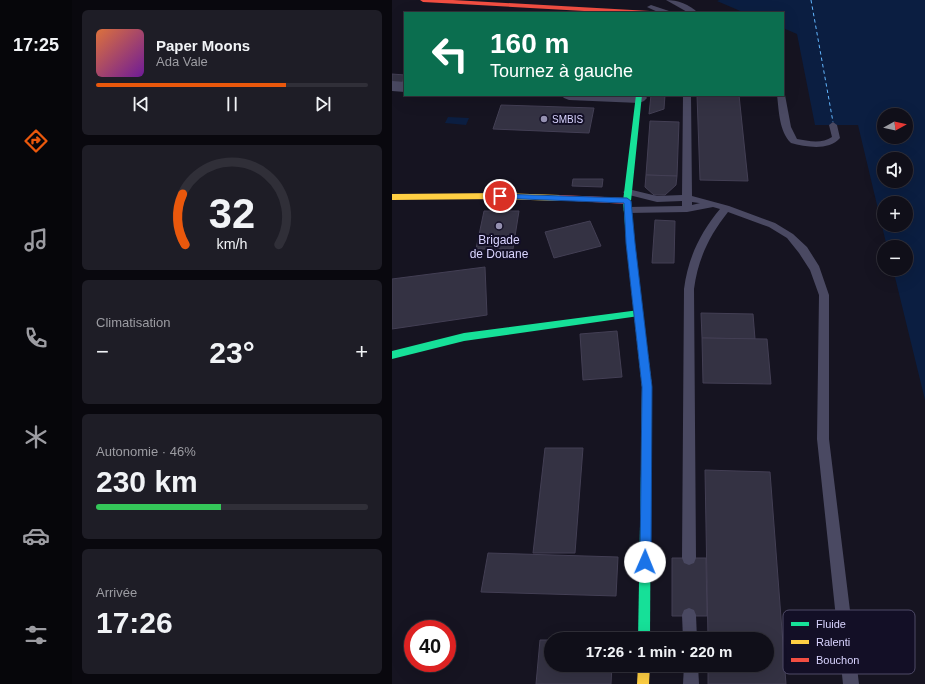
<!DOCTYPE html>
<html lang="fr">
<meta charset="utf-8">
<style>
:root{--surface:#100f19;--page:#1e1d26;--text:#f1f3f6;--muted:#9c9ca2;--line:#302f38;--accent:#ea580c}
body{margin:0;font-family:Helvetica,sans-serif;background:var(--page);color:var(--text);height:100vh;display:flex;flex-direction:column;font-size:15px;white-space:nowrap}
*{box-sizing:border-box;margin:0}
p{font-size:13px;color:var(--muted)}
.icon{flex:none;width:22px;height:22px;fill:none;stroke:currentColor;stroke-width:2;stroke-linecap:round;stroke-linejoin:round}
.map{position:relative;flex:1;overflow:hidden}
.side{display:flex;flex-direction:column;gap:10px;padding:10px;background:#09080e;width:320px}
.side>*{flex:none}
.top-card{position:absolute;left:12px;top:12px;width:380px;height:84px;border-radius:0px;box-shadow:0 4px 16px #0002,0 0 0 1px var(--line);background:#0b6e4f;color:#fff;overflow:hidden}
.needle{width:26px;rotate:82deg}
.tools{position:absolute;left:485px;top:108px;display:grid;gap:8px}
.tools a{display:grid;place-items:center;width:36px;height:36px;border-radius:50%;background:var(--surface);box-shadow:0 4px 16px #0002,0 0 0 1px var(--line);font-size:20px}
.speed{position:absolute;left:12px;top:620px;display:flex;gap:8px;font-size:20px;font-weight:700;text-align:center}
.speed>*{display:grid;place-content:center;width:52px;height:52px;border-radius:50%;background:var(--surface);box-shadow:0 4px 16px #0002,0 0 0 1px var(--line);line-height:1}
.speed .limit{border:6px solid #d22;background:#fff;color:#111}
.pin{position:absolute;display:grid;place-items:center;width:34px;height:34px;color:#fff;margin:-17px;border:2px solid #fff;border-radius:50%;box-shadow:0 1px 4px #0007}
.me{position:absolute;width:44px;margin:-22px;rotate:1deg;stroke-linejoin:round;filter:drop-shadow(0 0 3px #0008)}
.turn{display:flex;align-items:center;gap:14px;height:84px;padding:0 20px;font-size:18px}
.turn .icon{width:52px;height:52px;stroke-width:2.5}
.turn b{display:block;font-size:28px;line-height:34px}
.big{font-size:30px;font-weight:800;line-height:1.1}
.side .card{flex:1;display:flex;flex-direction:column;justify-content:center;gap:6px;min-width:0;padding:0 14px;border-radius:6px;background:var(--page)}
.side .dial{align-items:center;gap:0}
.dial svg{height:104px;overflow:visible;fill:none;stroke:var(--line);stroke-width:7;stroke-linecap:round;text-anchor:middle}
.dial text{fill:var(--text);stroke:none}
.song{display:flex;align-items:center;gap:12px}
.cover{width:48px;height:48px;border-radius:6px;background:linear-gradient(135deg,hsl(20 70% 55%),hsl(280 70% 35%))}
.played{height:4px;border-radius:2px;background:linear-gradient(90deg,var(--accent) 70%,var(--line) 70%)}
.keys{display:flex;justify-content:space-around;direction:ltr}
.heat{display:flex;justify-content:space-between;align-items:center;font-size:22px;direction:ltr}
.charge{height:6px;border-radius:3px;background:linear-gradient(90deg,#34c759 46%,var(--line) 0)}
.trip{position:absolute;left:152px;top:632px;width:230px;height:40px;border-radius:20px;background:var(--surface);box-shadow:0 4px 16px #0002,0 0 0 1px var(--line);font-weight:800;line-height:40px;text-align:center}
main{display:flex;flex:1;min-height:0}
.menu{display:flex;flex-direction:column;width:72px;justify-content:space-around;align-items:center;background:#06060a;color:var(--muted)}
.menu .icon{width:28px;height:28px}
.menu .current{color:var(--accent)}
.menu b{font-size:18px;color:var(--text)}
.map>svg:first-child{display:block}
.water{fill:#0b1e41;fill-rule:evenodd}
.lines{fill:none;stroke-linecap:round;stroke-linejoin:round}
.ferry{stroke:#62b6ff;stroke-width:1;stroke-dasharray:3.5 3;stroke-linecap:butt}
.building{fill:#343243;stroke:#433f54}
.lane{fill:#4a4962;fill-rule:evenodd}
.street{fill:#4a4962;fill-rule:evenodd}
.fast{fill:#16e098;fill-rule:evenodd}
.slow{fill:#ffcf43;fill-rule:evenodd}
.jam{fill:#f24e42;fill-rule:evenodd}
.route{fill:#1a73e8;stroke:#114b97}
.poi-dot{fill:#9591b1;stroke:#130f26;stroke-width:1.5}
.labels{text-anchor:middle;dominant-baseline:central;stroke-width:4;stroke-linejoin:round;paint-order:stroke}
.far-poi-label{font-size:10px;fill:#d9d4ff;stroke:#130f26;text-anchor:start}
.poi-label{font-size:12px;fill:#d9d4ff;stroke:#130f26}
.key{fill:#130f26;stroke:#4e4a67;stroke-width:1}
.key-label{font-size:11px;fill:#d9d4ff}
</style>
<main>
<nav class="menu">
<b>17:25</b>
<svg class="icon current" aria-label="directions" viewBox="0 0 24 24"><path d="M12 3l9 9-9 9-9-9zM9 14v-3h6M13 9l2 2-2 2"/></svg>
<svg class="icon" aria-label="music" viewBox="0 0 24 24"><path d="M9 18V5l10-2v13"/><circle cx="6" cy="18" r="3"/><circle cx="16" cy="16" r="3"/></svg>
<svg class="icon" aria-label="phone" viewBox="0 0 24 24"><path d="M5 4h4l2 5-3 2q2 4 5 5l2-3 5 2v4C11 20 4 13 5 4z"/></svg>
<svg class="icon" aria-label="climate" viewBox="0 0 24 24"><path d="M12 3v18M4 7l16 10M4 17L20 7"/></svg>
<svg class="icon" aria-label="car" viewBox="0 0 24 24"><path d="M5 17H2v-5l4-1 3-4h7l3 4 3 1v5h-3M9 17h6M6 11h13"/><circle cx="7" cy="17" r="2"/><circle cx="17" cy="17" r="2"/></svg>
<svg class="icon" aria-label="filters" viewBox="0 0 24 24"><path d="M4 7h16M4 17h16"/><circle cx="9" cy="7" r="2"/><circle cx="15" cy="17" r="2"/></svg>
</nav>
<section class="side">
<div class="card">
<div class="song"><i class="cover"></i><div><b>Paper Moons</b><p>Ada Vale</p></div></div>
<div class="played"></div>
<div class="keys"><svg class="icon" aria-label="previous" viewBox="0 0 24 24"><path d="M18 5L8 12l10 7zM5 5v14"/></svg><svg class="icon" aria-label="pause" viewBox="0 0 24 24"><path d="M8 5v14M16 5v14"/></svg><svg class="icon" aria-label="next" viewBox="0 0 24 24"><path d="M6 5l10 7-10 7zM19 5v14"/></svg></div>
</div>
<div class="card dial"><svg viewBox="0 0 100 80">
<path d="M14 69A42 42 0 1 1 86 69"/>
<path d="M14 69A42 42 0 0 1 12 30" stroke="#ea580c"/>
<text x="50" y="56" font-size="32" font-weight="700">32</text>
<text x="50" y="72" font-size="11">km/h</text>
</svg></div>
<div class="card"><p>Climatisation</p>
<div class="heat"><a>−</a><b class="big">23°</b><a>+</a></div>
</div>
<div class="card"><p>Autonomie · 46%</p><b class="big">230 km</b><div class="charge"></div></div>
<div class="card"><p>Arrivée</p><b class="big">17:26</b></div>
</section>
<div class="map">
<svg width="533" height="684" viewBox="0 0 533 684">
<rect width="100%" height="100%" fill="#161421"/>
<g class="water">
<path d="M328,0H533V400L501,269H514V247H495L466,125H423L405,34L391,28V13H353L325,1ZM492,115H514V137H492ZM492,159H514V181H492ZM492,203H514V225H492Z"/>
<polygon points="56,117 77,118 74,125 53,123"/>
</g>
<g class="lines">
<polyline class="ferry" points="419,0 441,122"/>
</g>
<g class="building">
<polygon points="0,74 13,75 10,83 0,82"/>
<polygon points="259,95 273,95 272,109 257,114"/>
<polygon points="305,95 347,95 356,181 308,180"/>
<polygon points="109,105 202,108 197,133 101,129"/>
<polygon points="258,121 287,122 285,176 254,175"/>
<polygon points="254,175 285,176 284,185 273,195 262,195 253,187"/>
<polygon points="181,179 211,179 210,187 180,186"/>
<polygon points="92,211 127,211 121,249 84,249"/>
<polygon points="263,220 283,221 282,263 260,263"/>
<polygon points="198,221 209,246 162,258 153,232"/>
<polygon points="93,267 95,315 0,329 0,279"/>
<polygon points="309,313 361,314 363,339 310,338"/>
<polygon points="225,331 230,377 191,380 188,334"/>
<polygon points="310,338 375,339 379,384 311,383"/>
<polygon points="153,448 191,448 183,553 141,553"/>
<polygon points="313,470 378,472 394,684 316,684 316,665 375,665 375,639 316,639"/>
<polygon points="96,553 226,557 224,596 89,592"/>
<polygon points="280,558 314,558 315,616 280,616"/>
<polygon points="148,640 159,640 159,665 220,665 219,684 144,684"/>
</g>
<g class="lines">
<g class="lane">
<path d="M274,0C286,0 297,4 306,13H297Z"/>
<polygon points="259,5 277,11 278,13 268,13 257,8 255,7"/>
<path d="M391,93L393,95L399,127L405,139C416,141 430,144 440,137L437,125L441,122L445,125L448,138C437,151 414,147 399,143C387,131 387,111 385,95H391Z"/>
<path d="M291,95H299L300,196L337,206L383,223L401,234L415,247L427,266L437,295V439L467,684H451L425,439L427,295L418,270L407,253L395,238L377,227L336,212C317,236 306,259 302,289L304,558L302,563L297,565L292,563L290,558L292,289C296,258 308,233 328,209L321,207L295,212L236,213L231,210L236,207L290,206V201L265,202L233,194L231,192L236,189L265,196L290,195ZM300,202L307,203H308L300,205Z"/>
<polygon points="297,608 302,610 304,615 305,639 291,639 290,615 292,610"/>
<polygon points="292,665 306,665 307,684 291,684"/>
</g>
<g class="street">
<polygon points="0,81 13,82 13,92 0,91"/>
<polygon points="169,95 253,95 255,98 252,101 247,103 177,100 172,98"/>
</g>
<g class="fast">
<polygon points="244,95 250,95 239,201 243,250 239,253 235,250 231,201"/>
<polygon points="247,310 251,313 247,316 72,341 0,359 0,351 72,333"/>
<polygon points="254,464 258,466 259,469 258,639 246,639 249,469 250,466"/>
</g>
<g class="slow">
<polygon points="108,193 168,195 172,198 168,201 108,199 0,200 0,194"/>
<polygon points="239,247 243,250 260,387 259,469 258,472 254,474 250,472 249,469 250,387 235,250"/>
<polygon points="246,665 258,665 257,684 245,684"/>
</g>
<g class="jam">
<polygon points="28,0 61,0 258,11 261,13 228,13 31,2"/>
<polygon points="168,195 235,198 239,201 235,204 165,200 164,198"/>
</g>
</g>
<polygon class="route" points="108,194 235,198 239,201 243,243 260,387 259,562 257,566 253,567 249,566 248,562 250,387 234,243 232,203 105,198 104,196"/>
<g class="poi-dot">
<circle cx="152" cy="119" r="4"/>
<circle cx="107" cy="226" r="4"/>
</g>
<g class="labels">
<g class="far-poi-label">
<text x="160" y="119">SMBIS</text>
</g>
<g class="poi-label">
<text x="107" y="240">Brigade<tspan x="107" dy="14">de Douane</tspan></text>
</g>
</g>
<rect x="391" y="610" width="132" height="64" rx="6" class="key"/>
<rect x="399" y="622" width="18" height="4" fill="#16e098"/>
<rect x="399" y="640" width="18" height="4" fill="#ffcf43"/>
<rect x="399" y="658" width="18" height="4" fill="#f24e42"/>
<g class="key-label">
<text x="424" y="628">Fluide</text>
<text x="424" y="646">Ralenti</text>
<text x="424" y="664">Bouchon</text>
</g>
</svg>
<div class="tools">
<a><svg class="needle" viewBox="-14 -14 28 28"><path d="M0-13l5 13h-10z" fill="#e53935"/><path d="M0 13l5-13h-10z" fill="#9c9ca2"/></svg></a>
<a><svg class="icon" aria-label="sound" viewBox="0 0 24 24"><path d="M4 9h4l5-4v14l-5-4H4zM17 9q2 3 0 6"/></svg></a>
<a>+</a>
<a>−</a>
</div>
<div class="speed"><div class="limit">40</div></div>
<div class="pin" style="left:108px;top:196px;background:#d93025"><svg class="icon" aria-label="arrive" viewBox="0 0 24 24"><path d="M6 21V4h12l-3 4 3 4H6"/></svg></div>
<svg class="me" style="left:253px;top:562px" viewBox="-20 -20 40 40"><circle r="19" fill="#fff"/><path d="M0-13L10 11 0 6-10 11z" fill="#1a73e8"/></svg>
<div class="trip">17:26 · 1 min · 220 m</div>
<div class="top-card">
<div class="turn"><svg class="icon" aria-label="left" viewBox="0 0 24 24"><path d="M17 20v-9H6M10 6l-5 5 5 5"/></svg><div><b>160 m</b>Tournez à gauche</div></div>
</div>
</div>
</main>
